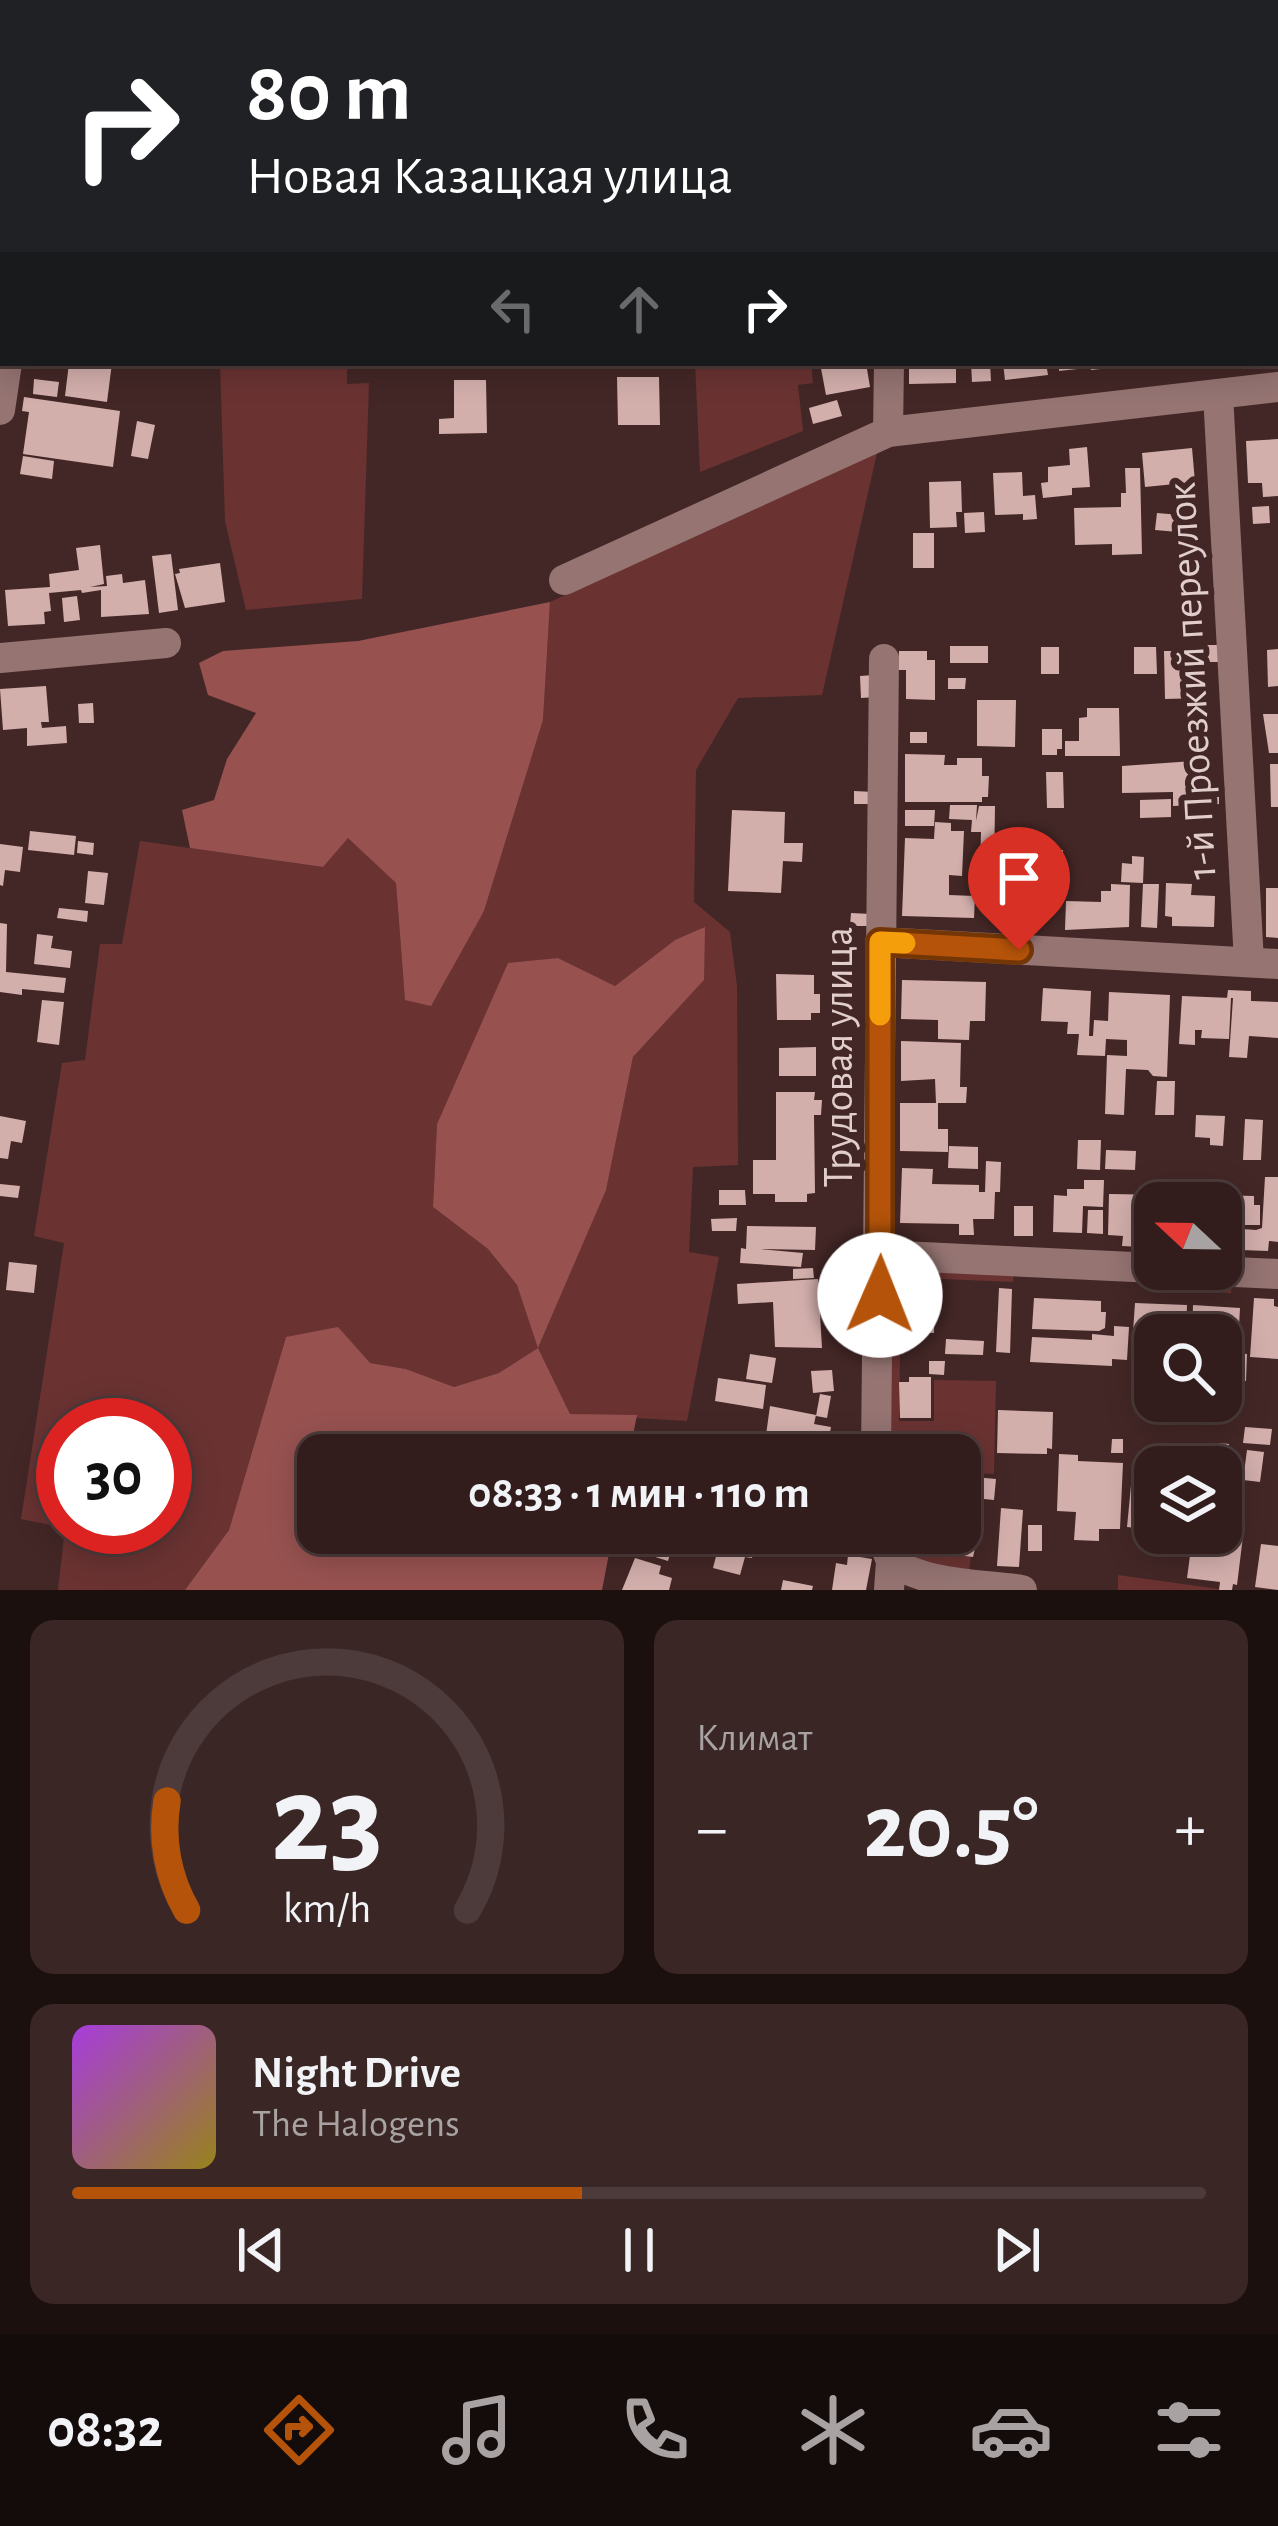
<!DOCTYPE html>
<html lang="ru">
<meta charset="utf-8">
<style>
:root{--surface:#321d1c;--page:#3a2625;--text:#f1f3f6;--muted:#a8a2a3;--line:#4d3b3b;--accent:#b45309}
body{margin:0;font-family:"Alegreya Sans",sans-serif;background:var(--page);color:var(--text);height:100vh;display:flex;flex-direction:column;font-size:45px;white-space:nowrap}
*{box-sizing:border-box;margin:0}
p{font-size:39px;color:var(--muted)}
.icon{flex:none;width:66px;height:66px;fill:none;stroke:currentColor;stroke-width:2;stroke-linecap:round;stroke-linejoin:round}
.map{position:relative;height:1590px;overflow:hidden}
.panel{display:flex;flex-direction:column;gap:30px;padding:30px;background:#1c100f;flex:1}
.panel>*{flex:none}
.hud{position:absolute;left:0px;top:0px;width:1278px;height:366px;box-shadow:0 6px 30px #0003,0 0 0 3px var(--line);background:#202124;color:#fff;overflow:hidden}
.needle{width:78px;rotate:292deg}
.tools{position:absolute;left:1134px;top:1182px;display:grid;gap:24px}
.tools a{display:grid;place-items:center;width:108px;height:108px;border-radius:24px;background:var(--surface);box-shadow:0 6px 30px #0003,0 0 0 3px var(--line);font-size:60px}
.speed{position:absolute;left:36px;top:1398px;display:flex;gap:24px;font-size:60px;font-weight:700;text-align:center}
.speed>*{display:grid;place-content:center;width:156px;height:156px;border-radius:50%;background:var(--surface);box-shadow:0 6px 30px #0003,0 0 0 3px var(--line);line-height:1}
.speed .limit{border:18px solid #d22;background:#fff;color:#111}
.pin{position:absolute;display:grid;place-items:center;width:102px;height:102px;color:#fff;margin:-123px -51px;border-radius:50% 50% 50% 0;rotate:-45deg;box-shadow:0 0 12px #0007}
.pin .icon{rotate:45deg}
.me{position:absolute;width:132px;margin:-66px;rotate:1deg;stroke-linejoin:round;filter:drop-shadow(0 0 9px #0008)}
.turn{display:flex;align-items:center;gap:42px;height:252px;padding:0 48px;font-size:54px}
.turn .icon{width:156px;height:156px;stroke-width:2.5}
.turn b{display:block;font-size:84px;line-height:102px}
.lanes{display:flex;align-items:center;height:114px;padding:0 48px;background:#0003;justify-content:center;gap:60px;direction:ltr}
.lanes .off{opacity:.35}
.big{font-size:90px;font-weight:600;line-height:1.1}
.panel .card{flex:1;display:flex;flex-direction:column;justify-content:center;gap:18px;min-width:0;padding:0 42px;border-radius:24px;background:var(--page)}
.panel .dial{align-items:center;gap:0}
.dial svg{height:312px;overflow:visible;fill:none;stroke:var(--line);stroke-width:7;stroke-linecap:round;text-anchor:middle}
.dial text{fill:var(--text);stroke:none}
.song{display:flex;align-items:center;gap:36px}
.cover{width:144px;height:144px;border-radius:18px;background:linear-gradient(135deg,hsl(280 70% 55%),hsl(50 70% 35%))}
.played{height:12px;border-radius:6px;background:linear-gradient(90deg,var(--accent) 45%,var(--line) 45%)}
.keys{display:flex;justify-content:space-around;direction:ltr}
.heat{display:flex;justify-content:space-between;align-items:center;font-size:66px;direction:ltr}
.panel .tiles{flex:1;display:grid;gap:30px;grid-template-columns:1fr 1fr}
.card:last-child{grid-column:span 2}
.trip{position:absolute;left:297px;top:1434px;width:684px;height:120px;border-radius:24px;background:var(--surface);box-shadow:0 6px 30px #0003,0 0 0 3px var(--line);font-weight:600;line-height:120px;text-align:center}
.tabs{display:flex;height:192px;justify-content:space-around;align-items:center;background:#140c0b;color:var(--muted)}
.tabs .icon{width:84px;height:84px}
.tabs .active{color:var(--accent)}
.tabs b{font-size:54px;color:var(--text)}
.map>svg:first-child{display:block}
.green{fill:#6a3332;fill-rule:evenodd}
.forest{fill:#975250}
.building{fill:#d3afac}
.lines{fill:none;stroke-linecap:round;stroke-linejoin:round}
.street{stroke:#957472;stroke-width:30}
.route-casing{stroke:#753606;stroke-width:30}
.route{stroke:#b45309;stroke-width:21}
.slow{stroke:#f59e0b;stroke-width:21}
.labels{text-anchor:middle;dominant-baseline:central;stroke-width:12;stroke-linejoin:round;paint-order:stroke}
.street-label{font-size:42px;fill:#e0cdcc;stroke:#432726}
</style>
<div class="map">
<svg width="1278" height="1590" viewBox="0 0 1278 1590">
<rect width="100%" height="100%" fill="#432726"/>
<g class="green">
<rect x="130" y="0" width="362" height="3"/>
<polygon points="559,0 770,0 770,3 560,3"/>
<polygon points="220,363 347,363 347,384 369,383 362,599 246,610 225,521"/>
<polygon points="695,363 811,363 813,383 798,385 803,431 700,472"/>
<path d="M877,453L822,695L738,698L696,770L694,902L730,932L737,986L738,1165L693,1167L689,1252L719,1257L687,1421L570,1414L538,1348L500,1373L454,1387L406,1369L370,1363L286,1337L229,1530L185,1590H58L65,1528L21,1519L64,1243L34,1236L62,1063L85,1060L100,944H122L140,841L322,867L348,837L396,883L405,1000L484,911L543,720L550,602ZM675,940L704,980L633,1057L606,1189L539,1346L517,1285L488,1249L433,1207L437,1124L508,964L558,958L615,986ZM63,1425H165V1527H63Z"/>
<polygon points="910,1268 1014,1272 1013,1282 896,1277"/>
<polygon points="1147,1279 1231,1282 1231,1293 1146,1289"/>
<polygon points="892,1281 901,1281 899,1421 934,1421 934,1380 996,1381 994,1474 974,1473 972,1507 960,1506 960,1455 884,1455"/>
<path d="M891,1533H936L934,1552L971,1556L969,1571C936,1566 910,1563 891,1533Z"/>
<polygon points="1118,1575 1219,1589 1219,1590 1118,1590"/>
</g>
<g class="forest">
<polygon points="550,602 543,720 484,911 431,1006 405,1000 396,883 348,838 323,867 190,848 182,810 214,800 227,759 256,713 208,695 199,663 223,651 358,641"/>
<polygon points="705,927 704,980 633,1057 606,1190 538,1348 570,1414 637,1415 629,1455 318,1455 318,1533 613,1533 602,1590 185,1590 229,1530 286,1337 338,1327 370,1363 406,1369 454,1387 499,1373 538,1348 517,1285 488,1249 433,1207 437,1124 508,963 558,958 615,986 675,940"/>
</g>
<g class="building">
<polygon points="69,363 112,363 107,402 65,396"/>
<polygon points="820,363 866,363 870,387 826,395"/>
<polygon points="909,363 956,363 956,383 909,384"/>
<polygon points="971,363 990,363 991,381 972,382"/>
<polygon points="1003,363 1046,363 1048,375 1005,380"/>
<polygon points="1059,363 1087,363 1087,368 1059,371"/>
<polygon points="1090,363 1127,363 1128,366 1091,370"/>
<polygon points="617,377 659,377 660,425 618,425"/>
<polygon points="34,379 59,382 57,397 33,394"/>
<polygon points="454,380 486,380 487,433 439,434 439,419 454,418"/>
<polygon points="24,397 120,411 113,467 23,454 29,412 22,411"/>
<polygon points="837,400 842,416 813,424 809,408"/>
<polygon points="137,421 155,425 148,459 131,456"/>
<polygon points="1278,439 1278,496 1263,497 1262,483 1248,483 1246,441"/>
<polygon points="1087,447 1090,487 1072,488 1072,495 1043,498 1041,483 1048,482 1048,467 1070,465 1069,449"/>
<polygon points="1192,448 1195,482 1145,487 1142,453"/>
<polygon points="23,456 54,461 52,479 20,474"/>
<polygon points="1125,468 1140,468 1142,554 1112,555 1112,544 1075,545 1074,508 1121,507 1121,493 1126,493"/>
<polygon points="1022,472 1023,496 1035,495 1037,519 1023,520 1023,514 995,515 993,473"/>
<polygon points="961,481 962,512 956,512 957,527 930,528 929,482"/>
<polygon points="1269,506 1270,523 1253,524 1252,507"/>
<polygon points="984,512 985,532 965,533 964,513"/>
<polygon points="1157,513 1180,515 1178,532 1155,530"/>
<rect x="913" y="533" width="21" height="35"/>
<polygon points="100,545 104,584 90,587 107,586 106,576 122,574 123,583 145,580 149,614 101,617 101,590 82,593 81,590 49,593 51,611 44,612 45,624 8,626 5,590 50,587 49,574 79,570 76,548"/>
<polygon points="171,554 178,610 159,613 152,556"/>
<polygon points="220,563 225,602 185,608 175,574 180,573 179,569"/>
<polygon points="77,596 80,620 64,622 62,598"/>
<polygon points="1191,645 1218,645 1218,662 1202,662 1202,698 1165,699 1164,651 1191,651"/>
<rect x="950" y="646" width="38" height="17"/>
<rect x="1041" y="647" width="18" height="27"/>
<polygon points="1134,647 1156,647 1157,674 1134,674"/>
<polygon points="1278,649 1278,686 1268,687 1267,650"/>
<polygon points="899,651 927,651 927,660 935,660 935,700 906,699 906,670 898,670"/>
<polygon points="874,675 876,697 861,698 860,676"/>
<polygon points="948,678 966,678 965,689 948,689"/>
<polygon points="46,686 49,722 41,722 42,728 66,726 67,743 27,746 27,728 3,730 0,689"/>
<polygon points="977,700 1016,700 1015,747 977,746"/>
<polygon points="93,703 94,723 79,723 78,704"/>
<polygon points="1087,708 1119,708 1120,756 1065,756 1065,741 1079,741 1079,718 1087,717"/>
<polygon points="1263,714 1278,714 1278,753 1269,753"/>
<polygon points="1042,729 1062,729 1062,749 1057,749 1057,755 1042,755"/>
<rect x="910" y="732" width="17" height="11"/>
<polygon points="905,754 945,755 944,765 957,765 957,758 982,758 982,776 989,776 988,797 982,797 982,802 905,802"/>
<polygon points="1208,760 1208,788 1219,787 1219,804 1173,806 1173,792 1122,793 1122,766"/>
<polygon points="1270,764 1278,764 1278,807 1271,807"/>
<polygon points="1046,772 1063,772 1064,808 1047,808"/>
<polygon points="854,791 874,792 874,804 854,804"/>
<polygon points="1171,799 1171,817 1140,818 1140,800"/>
<polygon points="950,805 977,805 976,821 979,806 995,806 994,871 980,871 981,832 971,832 972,820 949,819"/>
<polygon points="732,810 785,812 784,843 803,843 802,862 783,861 781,893 728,891"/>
<polygon points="905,810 935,810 934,826 905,826"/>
<polygon points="935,822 951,823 951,831 964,831 962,876 949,875 949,895 975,896 974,918 902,916 905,838 934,839"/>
<polygon points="30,831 76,836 74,855 28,850"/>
<polygon points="78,841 94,843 93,855 77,853"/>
<polygon points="0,844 23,847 20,872 5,870 3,886 0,885"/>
<polygon points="1049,849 1063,850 1061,905 1047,904 1047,919 1010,918 1010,887 1048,888"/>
<polygon points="1132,856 1144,857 1143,883 1121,882 1122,863 1132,864"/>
<polygon points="88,871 108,873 104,905 85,903"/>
<polygon points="1166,883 1192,884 1191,895 1215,896 1214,927 1172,926 1172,917 1165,916"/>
<polygon points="1111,884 1130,885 1129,927 1065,930 1066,901 1101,902 1101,891 1111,891"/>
<polygon points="1143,884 1159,884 1157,928 1141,927"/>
<polygon points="1266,888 1278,888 1278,938 1266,937"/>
<polygon points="59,908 88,911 87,922 57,918"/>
<polygon points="851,913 871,914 870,926 850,926"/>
<polygon points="0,923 7,924 6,972 66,978 64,993 22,989 22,995 0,992"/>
<polygon points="37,934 53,936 51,948 72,951 70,968 34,964"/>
<polygon points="776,974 814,975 814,994 820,994 820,1013 811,1013 811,1020 777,1020"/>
<polygon points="902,980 986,982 985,1021 970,1021 969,1040 938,1039 938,1020 901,1019"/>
<polygon points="1043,988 1091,991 1089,1036 1093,1036 1094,1020 1108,1021 1109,992 1170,995 1167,1077 1153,1076 1148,1070 1126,1069 1124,1115 1105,1114 1107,1055 1127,1056 1127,1040 1106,1039 1105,1056 1077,1055 1079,1034 1067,1034 1068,1022 1041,1021"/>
<polygon points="1228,990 1251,991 1251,1001 1278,1002 1278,1038 1249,1036 1247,1058 1229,1057 1233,998 1227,998"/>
<polygon points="1182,996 1231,998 1229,1039 1201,1038 1202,1030 1195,1030 1195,1045 1179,1044"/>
<polygon points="42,1000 64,1002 59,1045 37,1042"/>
<polygon points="901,1041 961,1043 960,1087 967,1087 966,1103 936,1103 935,1079 901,1081"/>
<polygon points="816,1047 816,1076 779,1076 779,1048"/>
<polygon points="1157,1081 1175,1081 1174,1115 1155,1115"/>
<polygon points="776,1092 815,1092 814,1100 822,1100 821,1115 814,1115 815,1193 807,1194 807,1202 775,1202 775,1194 753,1194 753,1160 776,1160"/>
<polygon points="900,1103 938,1103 938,1129 948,1129 948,1152 900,1151"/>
<polygon points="1196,1115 1225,1116 1223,1146 1210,1145 1210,1138 1195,1137"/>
<polygon points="0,1116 26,1121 22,1143 11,1141 8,1159 0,1158"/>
<polygon points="1245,1119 1263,1120 1261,1160 1243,1160"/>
<polygon points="1078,1140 1101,1140 1100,1170 1077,1169"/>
<polygon points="949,1146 978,1147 978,1169 948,1168"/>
<polygon points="1106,1150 1136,1151 1135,1170 1105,1169"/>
<polygon points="986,1161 1001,1162 1000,1192 995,1192 994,1219 973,1219 974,1235 959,1235 959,1224 900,1223 902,1168 933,1169 932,1184 979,1185 979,1192 985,1192"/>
<polygon points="1265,1177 1278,1177 1278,1242 1269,1241 1268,1251 1241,1250 1242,1234 1227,1233 1227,1240 1221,1240 1221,1203 1187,1203 1187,1199 1178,1198 1179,1183 1214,1185 1214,1195 1254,1196 1254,1205 1260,1205 1260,1225 1242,1225 1242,1229 1256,1230 1262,1228"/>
<polygon points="1084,1180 1104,1180 1103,1207 1083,1206 1082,1233 1053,1232 1054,1195 1067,1196 1067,1189 1084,1189"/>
<polygon points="0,1184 20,1186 18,1198 0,1196"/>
<polygon points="719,1190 745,1190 746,1205 719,1205"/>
<polygon points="1109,1194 1173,1195 1173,1203 1155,1203 1155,1237 1141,1236 1141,1247 1122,1246 1123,1236 1108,1235"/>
<rect x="1014" y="1206" width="19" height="30"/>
<polygon points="1088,1210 1103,1210 1103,1234 1087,1233"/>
<polygon points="737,1218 736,1231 712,1231 711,1219"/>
<polygon points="747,1226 816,1227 815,1250 760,1249 803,1253 801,1267 740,1263 741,1248 746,1249"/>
<polygon points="9,1262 37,1265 34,1293 6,1290"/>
<polygon points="813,1268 814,1278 793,1279 793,1269"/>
<polygon points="818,1279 822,1348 775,1347 773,1302 738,1304 737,1284"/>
<polygon points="999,1288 1012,1289 1010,1353 996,1352"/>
<polygon points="901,1290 935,1291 934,1333 899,1332"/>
<polygon points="1034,1298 1101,1301 1101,1312 1106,1312 1105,1328 1099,1331 1032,1329"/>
<polygon points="1254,1298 1274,1299 1274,1306 1278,1307 1278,1359 1250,1357"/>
<polygon points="1135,1303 1187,1305 1186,1335 1138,1337 1139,1332 1133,1332"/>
<polygon points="1193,1305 1240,1308 1238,1344 1221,1343 1221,1335 1192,1335"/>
<polygon points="1114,1326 1129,1327 1127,1360 1112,1359 1112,1366 1030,1362 1032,1337 1092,1340 1092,1334 1114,1336"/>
<polygon points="946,1339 984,1341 983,1355 945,1354"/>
<polygon points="1135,1352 1155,1352 1155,1366 1135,1365"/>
<polygon points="1221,1352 1247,1354 1246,1381 1232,1381 1233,1372 1221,1371"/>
<polygon points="750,1354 776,1358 772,1383 746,1379"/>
<polygon points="929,1361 945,1361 944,1375 929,1374"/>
<polygon points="832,1370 834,1391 813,1393 811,1371"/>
<polygon points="909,1377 931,1377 931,1418 900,1418 899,1382 909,1382"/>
<polygon points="718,1378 766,1385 763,1409 715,1401"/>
<polygon points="820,1394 831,1396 827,1418 816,1416"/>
<polygon points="770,1406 816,1415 814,1424 831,1427 826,1455 775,1455 778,1437 766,1435"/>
<polygon points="998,1410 1053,1412 1052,1449 1047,1448 1047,1454 997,1453"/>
<polygon points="1245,1427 1272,1429 1270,1445 1243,1443"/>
<polygon points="1112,1439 1123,1439 1123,1453 1111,1453"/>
<polygon points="659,1441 701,1451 700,1455 656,1455"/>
<polygon points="1219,1443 1229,1444 1228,1461 1218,1460"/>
<polygon points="1247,1450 1264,1452 1260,1482 1243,1480"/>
<polygon points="1059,1454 1078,1455 1078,1461 1123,1463 1120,1529 1099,1529 1099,1541 1074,1540 1076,1512 1057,1511"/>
<polygon points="1132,1475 1155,1477 1155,1530 1127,1527"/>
<polygon points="975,1477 996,1479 994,1500 974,1498"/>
<polygon points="1221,1481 1227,1481 1226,1490 1237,1491 1234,1514 1221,1512"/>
<polygon points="1001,1508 1023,1510 1019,1567 997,1566"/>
<polygon points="960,1510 983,1513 973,1557 933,1552 936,1533 960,1533"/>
<rect x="1028" y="1525" width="14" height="26"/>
<polygon points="1221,1525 1244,1528 1237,1585 1233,1584 1232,1590 1219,1590 1220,1582 1187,1578 1193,1533 1221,1533"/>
<polygon points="735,1533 757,1538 752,1558 745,1557 740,1575 713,1568 721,1537 733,1540"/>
<polygon points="641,1534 673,1544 668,1561 636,1551"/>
<polygon points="1261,1544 1278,1546 1278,1590 1255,1587"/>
<polygon points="848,1555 872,1559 866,1590 832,1590 836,1563 847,1565"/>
<polygon points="635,1558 661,1566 659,1574 672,1578 669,1590 622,1590"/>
<polygon points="783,1580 813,1586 812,1590 781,1590"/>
</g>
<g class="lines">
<g class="street">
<polyline points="890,0 890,3"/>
<polyline points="1116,3 1139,0"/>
<polyline points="0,244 3,243"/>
<polyline points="1218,394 1249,962"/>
<polyline points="0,410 7,363"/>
<polyline points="888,432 889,363"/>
<polyline points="564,580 888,432 1278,387"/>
<polyline points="0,658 166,643"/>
<polyline points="880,942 1278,964"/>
<polyline points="880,1255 1155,1268"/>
<polyline points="1170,1269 1278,1274"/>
<polyline points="876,1455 884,659"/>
<polyline points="880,1533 891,1561 889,1590"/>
<path d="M891,1561C926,1585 980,1584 1022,1590"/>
</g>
</g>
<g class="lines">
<defs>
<polyline id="route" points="880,1295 880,942 1019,950"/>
</defs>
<use href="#route" class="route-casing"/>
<use href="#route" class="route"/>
<polyline class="slow" points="880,1015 880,942 905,943"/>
</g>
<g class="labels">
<g class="street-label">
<text transform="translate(1192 681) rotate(-93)">1-й Проезжий переулок</text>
<text transform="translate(839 1057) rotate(-90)">Трудовая улица</text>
</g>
</g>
</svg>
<div class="tools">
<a><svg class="needle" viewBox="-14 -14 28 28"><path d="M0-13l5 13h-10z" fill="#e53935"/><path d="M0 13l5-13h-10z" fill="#a8a2a3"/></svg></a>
<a><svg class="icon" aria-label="search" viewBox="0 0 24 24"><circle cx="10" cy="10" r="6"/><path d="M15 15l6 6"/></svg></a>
<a><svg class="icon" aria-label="layers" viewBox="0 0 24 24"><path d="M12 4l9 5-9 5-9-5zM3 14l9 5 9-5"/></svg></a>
</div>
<div class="speed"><div class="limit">30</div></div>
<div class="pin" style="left:1019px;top:950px;background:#d93025"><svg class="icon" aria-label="arrive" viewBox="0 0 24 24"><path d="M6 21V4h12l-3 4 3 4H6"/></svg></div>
<svg class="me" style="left:880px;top:1295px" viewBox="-20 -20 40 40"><circle r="19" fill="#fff"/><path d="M0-13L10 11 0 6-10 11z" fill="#b45309"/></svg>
<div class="trip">08:33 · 1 мин · 110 m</div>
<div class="hud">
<div class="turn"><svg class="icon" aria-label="right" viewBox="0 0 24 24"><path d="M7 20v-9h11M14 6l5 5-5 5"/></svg><div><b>80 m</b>Новая Казацкая улица</div></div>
<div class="lanes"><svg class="icon off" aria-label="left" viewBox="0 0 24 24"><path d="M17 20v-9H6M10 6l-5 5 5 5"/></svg><svg class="icon off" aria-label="ahead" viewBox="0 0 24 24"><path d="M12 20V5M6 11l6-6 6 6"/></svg><svg class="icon" aria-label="right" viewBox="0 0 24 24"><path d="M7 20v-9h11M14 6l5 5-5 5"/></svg></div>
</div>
</div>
<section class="panel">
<div class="tiles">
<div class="card dial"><svg viewBox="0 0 100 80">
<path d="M14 69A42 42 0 1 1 86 69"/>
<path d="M14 69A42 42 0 0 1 9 41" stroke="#b45309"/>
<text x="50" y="56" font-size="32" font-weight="700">23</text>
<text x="50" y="72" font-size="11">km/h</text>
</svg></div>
<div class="card"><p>Климат</p>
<div class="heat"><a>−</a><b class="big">20.5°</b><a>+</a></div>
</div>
<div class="card">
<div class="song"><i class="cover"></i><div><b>Night Drive</b><p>The Halogens</p></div></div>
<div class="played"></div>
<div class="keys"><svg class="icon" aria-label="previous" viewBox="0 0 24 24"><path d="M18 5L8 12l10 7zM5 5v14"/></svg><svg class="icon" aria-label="pause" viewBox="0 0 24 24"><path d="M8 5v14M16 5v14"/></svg><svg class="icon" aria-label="next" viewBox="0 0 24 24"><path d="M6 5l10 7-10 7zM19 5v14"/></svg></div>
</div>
</div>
</section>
<nav class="tabs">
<b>08:32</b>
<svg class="icon active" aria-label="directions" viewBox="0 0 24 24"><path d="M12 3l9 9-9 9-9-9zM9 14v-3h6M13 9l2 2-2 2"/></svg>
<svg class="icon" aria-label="music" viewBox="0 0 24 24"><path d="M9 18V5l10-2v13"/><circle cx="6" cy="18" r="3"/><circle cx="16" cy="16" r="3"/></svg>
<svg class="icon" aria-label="phone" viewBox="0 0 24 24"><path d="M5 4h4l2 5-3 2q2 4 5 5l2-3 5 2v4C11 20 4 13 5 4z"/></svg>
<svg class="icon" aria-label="climate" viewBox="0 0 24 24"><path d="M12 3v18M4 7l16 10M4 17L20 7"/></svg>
<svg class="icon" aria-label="car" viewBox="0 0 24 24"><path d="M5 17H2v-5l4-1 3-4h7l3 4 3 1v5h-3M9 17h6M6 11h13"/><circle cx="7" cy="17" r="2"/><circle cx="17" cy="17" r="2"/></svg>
<svg class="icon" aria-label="filters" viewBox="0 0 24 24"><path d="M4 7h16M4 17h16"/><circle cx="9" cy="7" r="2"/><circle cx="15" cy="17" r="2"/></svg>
</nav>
